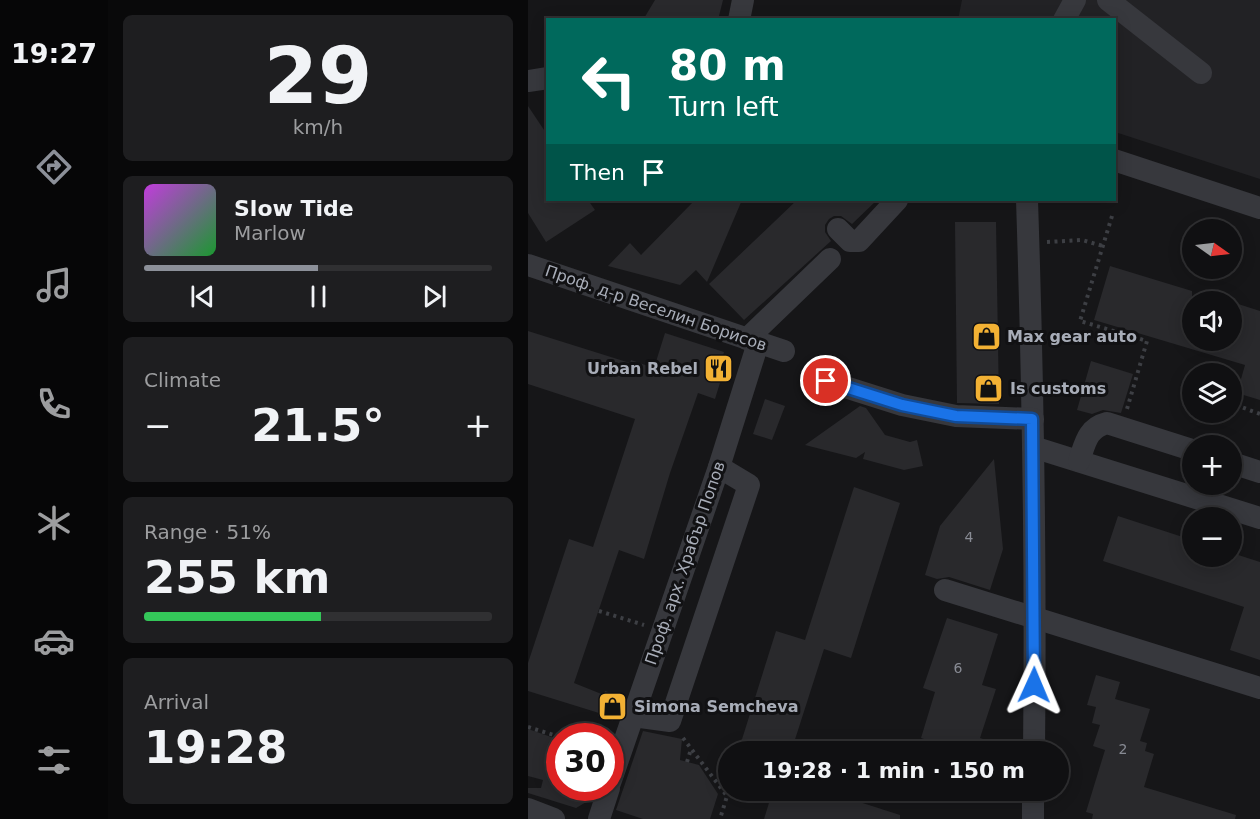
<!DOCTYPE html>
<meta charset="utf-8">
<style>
:root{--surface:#101012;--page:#1e1e20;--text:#f1f3f6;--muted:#9c9d9f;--line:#303032;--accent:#8c9099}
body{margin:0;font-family:"DejaVu Sans",sans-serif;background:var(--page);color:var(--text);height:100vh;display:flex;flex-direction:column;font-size:22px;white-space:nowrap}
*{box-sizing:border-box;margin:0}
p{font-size:20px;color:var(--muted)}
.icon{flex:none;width:33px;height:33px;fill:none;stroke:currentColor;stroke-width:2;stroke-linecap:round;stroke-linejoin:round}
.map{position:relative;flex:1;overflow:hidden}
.side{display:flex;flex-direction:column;gap:15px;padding:15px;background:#09090a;width:420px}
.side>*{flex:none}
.top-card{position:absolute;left:18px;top:18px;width:570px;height:183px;border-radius:0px;box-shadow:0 3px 15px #0003,0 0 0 2px var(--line);background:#00695c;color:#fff;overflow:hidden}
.needle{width:39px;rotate:104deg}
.tools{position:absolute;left:654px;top:219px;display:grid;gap:12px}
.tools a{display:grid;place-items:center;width:60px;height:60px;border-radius:50%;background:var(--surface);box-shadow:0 3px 15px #0003,0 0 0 2px var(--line);font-size:30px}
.speed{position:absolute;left:18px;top:723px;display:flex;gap:12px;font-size:30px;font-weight:700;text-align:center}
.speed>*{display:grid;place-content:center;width:78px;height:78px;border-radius:50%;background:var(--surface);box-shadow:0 3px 15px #0003,0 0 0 2px var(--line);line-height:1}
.speed .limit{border:9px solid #d22;background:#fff;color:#111}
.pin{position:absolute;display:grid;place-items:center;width:51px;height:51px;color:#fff;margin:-26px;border:3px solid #fff;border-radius:50%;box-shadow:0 2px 6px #0007}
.me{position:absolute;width:66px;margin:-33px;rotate:1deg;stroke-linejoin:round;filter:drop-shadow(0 0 4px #0008)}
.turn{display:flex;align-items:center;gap:21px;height:126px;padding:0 24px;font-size:27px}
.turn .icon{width:78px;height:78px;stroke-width:2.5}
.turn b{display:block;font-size:42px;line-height:51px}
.then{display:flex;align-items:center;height:57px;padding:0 24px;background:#0003;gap:12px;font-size:22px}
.big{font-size:45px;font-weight:700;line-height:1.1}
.side .tile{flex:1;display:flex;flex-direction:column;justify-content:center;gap:9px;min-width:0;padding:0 21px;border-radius:9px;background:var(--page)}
.side .dial{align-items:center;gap:0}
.dial b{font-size:78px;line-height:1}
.song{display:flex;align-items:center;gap:18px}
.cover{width:72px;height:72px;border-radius:9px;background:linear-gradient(135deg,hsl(290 70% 55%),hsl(130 70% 35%))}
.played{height:6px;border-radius:3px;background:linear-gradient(90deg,var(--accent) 50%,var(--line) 50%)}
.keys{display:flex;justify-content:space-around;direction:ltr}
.heat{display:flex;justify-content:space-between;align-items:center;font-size:33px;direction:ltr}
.charge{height:9px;border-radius:4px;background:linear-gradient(90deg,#34c759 51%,var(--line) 0)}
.trip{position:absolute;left:190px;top:741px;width:351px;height:60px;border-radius:30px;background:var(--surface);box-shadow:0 3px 15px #0003,0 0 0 2px var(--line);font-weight:700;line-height:60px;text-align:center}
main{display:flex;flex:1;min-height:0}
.tab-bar{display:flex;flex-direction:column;width:108px;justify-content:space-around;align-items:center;background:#060607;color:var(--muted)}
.tab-bar .icon{width:42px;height:42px}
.tab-bar .current{color:var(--accent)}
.tab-bar b{font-size:27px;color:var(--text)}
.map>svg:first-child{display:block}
.built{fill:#222225}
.building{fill:#29292c}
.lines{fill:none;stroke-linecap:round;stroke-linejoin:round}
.path{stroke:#3d3f44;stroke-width:4;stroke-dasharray:3 4.5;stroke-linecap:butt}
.minor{stroke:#37383d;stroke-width:22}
.route-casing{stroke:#114b97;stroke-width:15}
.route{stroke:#1a73e8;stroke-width:10}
.labels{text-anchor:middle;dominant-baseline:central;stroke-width:6;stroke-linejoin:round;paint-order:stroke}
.number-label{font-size:14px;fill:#888b94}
.street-label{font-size:16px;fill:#a8adb8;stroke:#111113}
.poi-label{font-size:16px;font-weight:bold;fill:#a8adb8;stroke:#111113;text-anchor:start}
</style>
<main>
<nav class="tab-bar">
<b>19:27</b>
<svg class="icon current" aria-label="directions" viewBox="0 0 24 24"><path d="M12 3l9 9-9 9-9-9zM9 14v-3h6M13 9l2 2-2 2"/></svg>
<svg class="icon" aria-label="music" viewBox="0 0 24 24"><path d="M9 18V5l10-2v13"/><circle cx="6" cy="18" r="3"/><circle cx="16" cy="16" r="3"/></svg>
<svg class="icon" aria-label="phone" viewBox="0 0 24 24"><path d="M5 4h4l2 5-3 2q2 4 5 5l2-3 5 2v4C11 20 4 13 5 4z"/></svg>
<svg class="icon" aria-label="climate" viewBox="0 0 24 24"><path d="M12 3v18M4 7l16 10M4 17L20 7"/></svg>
<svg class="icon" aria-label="car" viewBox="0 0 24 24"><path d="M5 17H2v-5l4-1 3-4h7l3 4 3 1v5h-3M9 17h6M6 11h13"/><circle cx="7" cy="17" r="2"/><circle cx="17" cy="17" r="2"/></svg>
<svg class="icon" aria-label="filters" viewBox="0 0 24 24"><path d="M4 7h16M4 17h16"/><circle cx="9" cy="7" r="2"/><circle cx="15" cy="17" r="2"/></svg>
</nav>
<section class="side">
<div class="tile dial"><b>29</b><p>km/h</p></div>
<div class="tile">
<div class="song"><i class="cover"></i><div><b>Slow Tide</b><p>Marlow</p></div></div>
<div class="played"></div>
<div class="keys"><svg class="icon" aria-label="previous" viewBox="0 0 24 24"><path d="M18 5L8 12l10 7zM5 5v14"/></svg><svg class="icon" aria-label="pause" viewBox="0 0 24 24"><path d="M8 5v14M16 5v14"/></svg><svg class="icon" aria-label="next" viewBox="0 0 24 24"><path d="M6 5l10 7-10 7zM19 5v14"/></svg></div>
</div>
<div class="tile"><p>Climate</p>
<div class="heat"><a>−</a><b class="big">21.5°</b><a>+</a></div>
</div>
<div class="tile"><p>Range · 51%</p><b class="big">255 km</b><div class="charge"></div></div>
<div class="tile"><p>Arrival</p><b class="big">19:28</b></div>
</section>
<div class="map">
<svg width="732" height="819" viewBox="0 0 732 819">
<rect width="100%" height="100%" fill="#161618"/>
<polygon class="built" points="434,0 732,0 732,179 587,132 586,20 430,20"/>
<g class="building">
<polygon points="127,0 195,0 190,20 115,20"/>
<polygon points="0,106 20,136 20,200 60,200 67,210 18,242 0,213"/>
<polygon points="167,200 214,200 179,282 168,270 152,285 80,266 102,243 113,255"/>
<polygon points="269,200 349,200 324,224 313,216 306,216 301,219 297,225 297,232 303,241 216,320 181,284"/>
<polygon points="427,222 468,222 471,404 429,403"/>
<polygon points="582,266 664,291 664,340 704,340 704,302 732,311 732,400 709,393 717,365 566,320"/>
<polygon points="0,331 102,363 103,360 126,368 137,333 196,352 194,359 199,360 187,399 170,393 142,473 116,559 91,550 46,683 76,695 77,691 93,696 85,721 70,716 71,713 0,691 0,663 41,539 65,547 107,419 0,384"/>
<polygon points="563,361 605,374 593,413 575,410 564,414 549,410"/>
<polygon points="237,399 257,406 244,440 225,434"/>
<polygon points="332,406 338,408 357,435 382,442 389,440 395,466 376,470 335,459 337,452 328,458 277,445"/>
<polygon points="466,459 475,549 462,590 421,577 409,579 397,575 412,526"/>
<polygon points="326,487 372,503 323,658 296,649 263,752 210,752 248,631 277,640"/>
<polygon points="590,516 664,540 664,556 704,556 704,553 732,562 732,660 702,650 716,607 575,561"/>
<polygon points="419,618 470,634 454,685 468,689 452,738 483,748 482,752 419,752 420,747 393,738 407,692 395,688"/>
<polygon points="568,675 592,682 587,699 622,709 612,741 619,743 617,751 626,754 616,787 708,815 707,819 564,819 565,814 558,812 577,750 565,746 572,725 564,723 568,707 559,705"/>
<polygon points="0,729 32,740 32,788 65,788 60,801 48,808 0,793 0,788 13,788 15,780 0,776"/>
<polygon points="115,731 154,739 152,760 171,765 190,794 182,819 115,819 88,810"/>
<polygon points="245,790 294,790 372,815 372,819 236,819"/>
</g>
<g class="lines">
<g class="path">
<polyline points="584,216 552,321 619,341 599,409"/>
<polyline points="519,242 554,240 575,246"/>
<polyline points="708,405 732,414"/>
<polyline points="71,611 116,625"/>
<polyline points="0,727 32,737"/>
<polyline points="155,738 199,796 192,819"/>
<polyline points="159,762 163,749"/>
</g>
<g class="minor">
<polyline points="580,0 673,73"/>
<polyline points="211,20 215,0"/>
<polyline points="536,20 547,0"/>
<polyline points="0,81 20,78"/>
<polyline points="586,160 732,208"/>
<path d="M499,200C505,383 508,567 506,752"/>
<polyline points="310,229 322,241 331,241 369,200"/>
<polyline points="0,265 256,351"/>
<polyline points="219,339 302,259"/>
<polyline points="298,381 374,405 428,416 505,419"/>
<polyline points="505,447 732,518"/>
<path d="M551,461C557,444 559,428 579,423L664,450"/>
<polyline points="704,463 732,472"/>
<polyline points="417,590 732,688"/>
<polyline points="105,716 142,721 221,485 191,467"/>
<polyline points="82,783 191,467 230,343"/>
<polyline points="0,809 26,819"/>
<polyline points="71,819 81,788"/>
<polyline points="505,819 505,790"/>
</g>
</g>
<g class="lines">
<defs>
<polyline id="route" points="298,381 374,405 428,416 504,419 506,685"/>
</defs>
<use href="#route" class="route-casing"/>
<use href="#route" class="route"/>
</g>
<defs>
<symbol id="shop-square" viewBox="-11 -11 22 22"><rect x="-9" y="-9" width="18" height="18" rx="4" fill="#f2b134" stroke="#111113"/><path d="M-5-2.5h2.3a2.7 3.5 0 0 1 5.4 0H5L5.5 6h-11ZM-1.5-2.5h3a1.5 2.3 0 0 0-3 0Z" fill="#111"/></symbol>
<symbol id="restaurant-square" viewBox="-11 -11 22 22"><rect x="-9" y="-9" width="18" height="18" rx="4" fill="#f2b134" stroke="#111113"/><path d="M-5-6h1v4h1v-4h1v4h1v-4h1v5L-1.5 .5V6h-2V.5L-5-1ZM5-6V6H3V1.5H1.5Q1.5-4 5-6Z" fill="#111"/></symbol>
</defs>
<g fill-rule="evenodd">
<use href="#shop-square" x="442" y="320" width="33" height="33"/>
<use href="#restaurant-square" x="174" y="352" width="33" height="33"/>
<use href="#shop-square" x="444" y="372" width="33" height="33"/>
<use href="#shop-square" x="68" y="690" width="33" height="33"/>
</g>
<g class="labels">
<g class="number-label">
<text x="441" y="537">4</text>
<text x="430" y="668">6</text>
<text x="595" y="749">2</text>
</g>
<g class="street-label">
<text transform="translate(128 308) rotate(19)">Проф. д-р Веселин Борисов</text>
<text transform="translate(157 563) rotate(-71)">Проф. арх. Храбър Попов</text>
</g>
<g class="poi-label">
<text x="479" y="336">Max gear auto</text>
<text x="170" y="368" text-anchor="end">Urban Rebel</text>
<text x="482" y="388">Is customs</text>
<text x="106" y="706">Simona Semcheva</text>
</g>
</g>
</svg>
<div class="tools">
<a><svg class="needle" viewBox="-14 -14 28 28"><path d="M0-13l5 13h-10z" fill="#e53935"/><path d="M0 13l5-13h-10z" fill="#9c9d9f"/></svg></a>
<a><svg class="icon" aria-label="sound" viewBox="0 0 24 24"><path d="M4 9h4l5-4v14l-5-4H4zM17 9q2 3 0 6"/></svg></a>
<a><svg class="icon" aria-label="layers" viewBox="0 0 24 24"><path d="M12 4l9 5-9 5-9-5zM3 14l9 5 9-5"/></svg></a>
<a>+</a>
<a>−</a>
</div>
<div class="speed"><div class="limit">30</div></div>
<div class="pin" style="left:298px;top:381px;background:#d93025"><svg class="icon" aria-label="arrive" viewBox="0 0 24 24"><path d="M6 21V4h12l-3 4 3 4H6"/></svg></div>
<svg class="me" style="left:506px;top:685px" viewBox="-20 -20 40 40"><path d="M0-17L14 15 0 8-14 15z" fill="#1a73e8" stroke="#fff" stroke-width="4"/></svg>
<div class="trip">19:28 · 1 min · 150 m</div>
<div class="top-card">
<div class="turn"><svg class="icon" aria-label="left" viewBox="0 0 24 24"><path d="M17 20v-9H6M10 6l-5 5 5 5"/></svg><div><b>80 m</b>Turn left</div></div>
<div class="then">Then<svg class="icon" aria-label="arrive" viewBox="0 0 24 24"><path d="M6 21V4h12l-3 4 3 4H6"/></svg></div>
</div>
</div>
</main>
